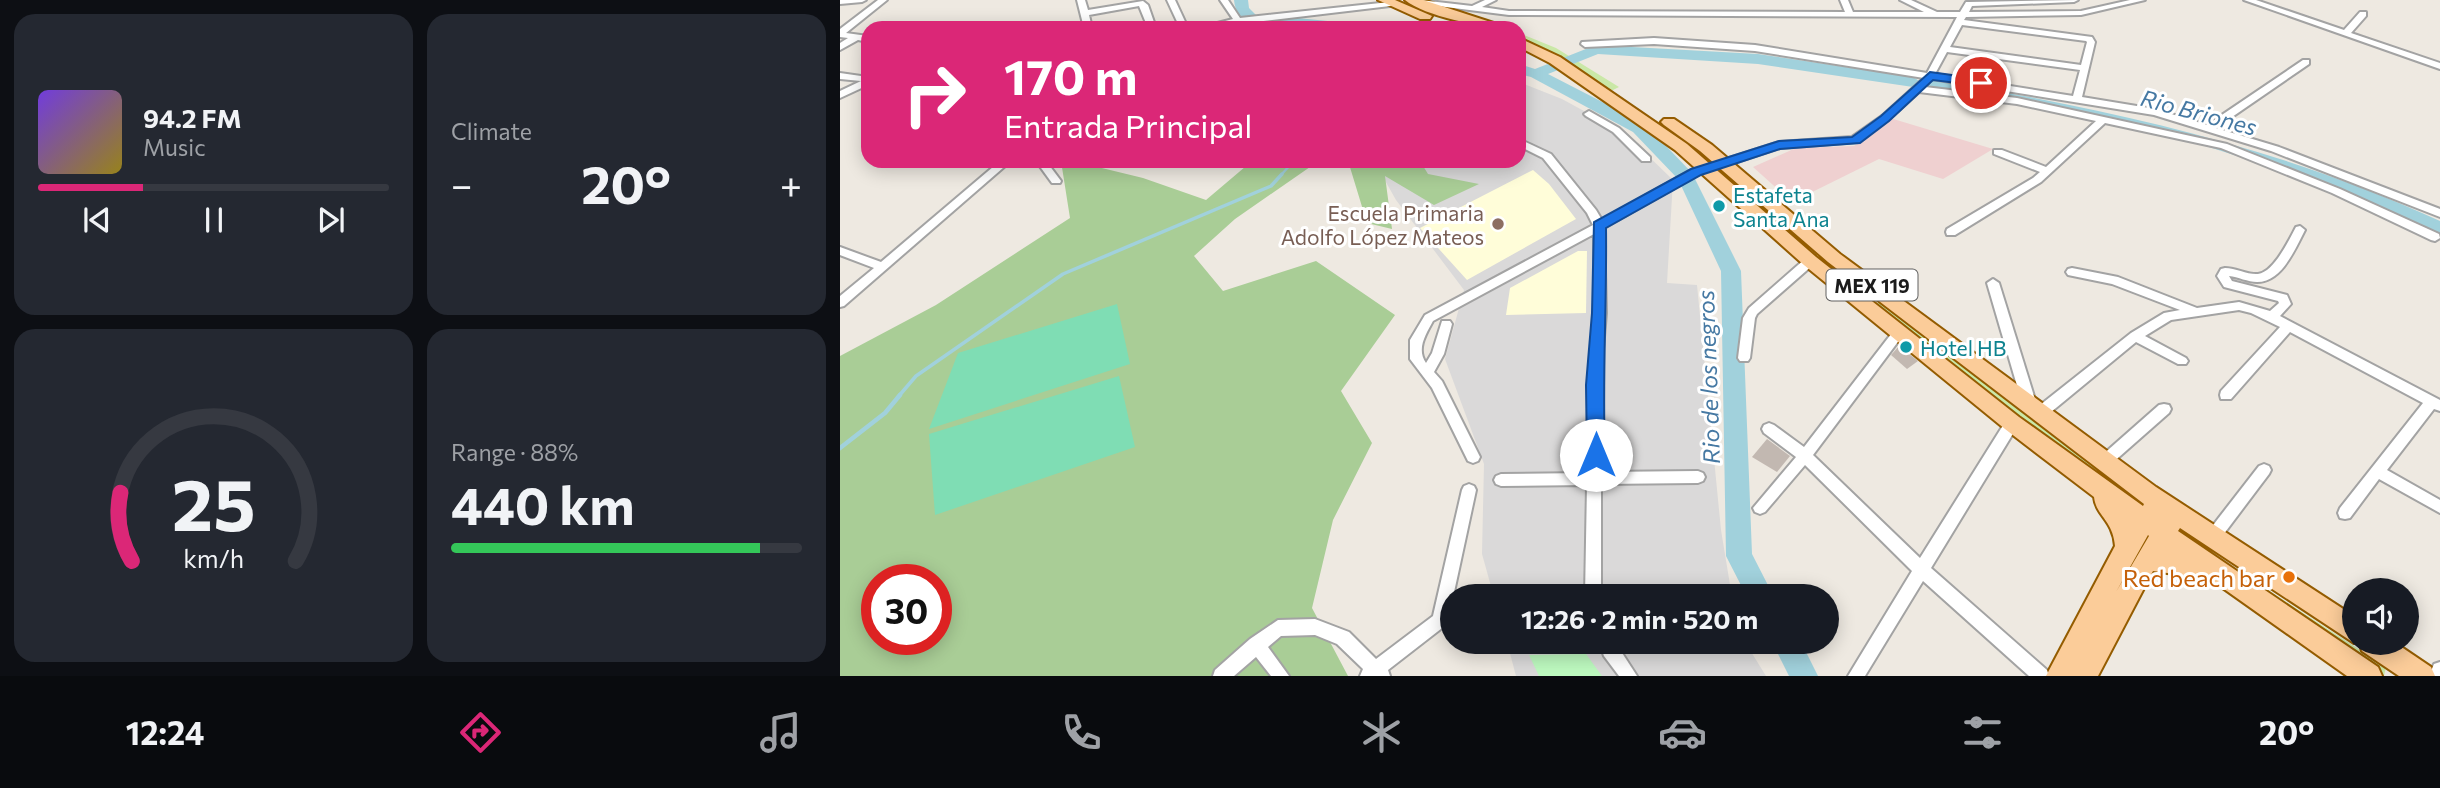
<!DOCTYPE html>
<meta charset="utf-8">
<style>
:root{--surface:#171b24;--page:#242831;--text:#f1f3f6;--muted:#9ea1a6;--line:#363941;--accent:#db2777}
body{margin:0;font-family:Commissioner,sans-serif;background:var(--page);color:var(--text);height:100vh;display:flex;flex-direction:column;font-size:26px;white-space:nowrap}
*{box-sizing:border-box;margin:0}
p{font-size:23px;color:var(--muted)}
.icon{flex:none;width:38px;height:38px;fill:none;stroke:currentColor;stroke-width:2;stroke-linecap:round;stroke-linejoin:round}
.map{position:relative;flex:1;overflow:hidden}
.side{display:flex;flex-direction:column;gap:14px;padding:14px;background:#0d0f14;width:840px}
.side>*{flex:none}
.banner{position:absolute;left:21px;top:21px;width:665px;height:147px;border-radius:21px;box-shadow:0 4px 18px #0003;background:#db2777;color:#fff;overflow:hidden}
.controls{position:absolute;left:1502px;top:578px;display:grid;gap:14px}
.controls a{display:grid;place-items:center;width:77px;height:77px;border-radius:50%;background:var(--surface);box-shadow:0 4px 18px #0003;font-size:35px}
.speed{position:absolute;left:21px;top:564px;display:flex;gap:14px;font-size:35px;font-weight:700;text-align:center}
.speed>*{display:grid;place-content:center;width:91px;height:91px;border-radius:50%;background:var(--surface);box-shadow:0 4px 18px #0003;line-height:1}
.speed .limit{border:10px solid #d22;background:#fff;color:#111}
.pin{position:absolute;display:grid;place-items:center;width:60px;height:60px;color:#fff;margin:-30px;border:4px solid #fff;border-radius:50%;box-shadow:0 2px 7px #0007}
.me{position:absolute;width:77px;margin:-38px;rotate:0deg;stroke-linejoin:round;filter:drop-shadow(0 0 5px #0008)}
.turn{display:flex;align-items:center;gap:24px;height:147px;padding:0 28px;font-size:32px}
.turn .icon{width:91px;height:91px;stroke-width:2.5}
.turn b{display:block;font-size:49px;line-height:60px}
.big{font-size:52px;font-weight:700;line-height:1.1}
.side .card{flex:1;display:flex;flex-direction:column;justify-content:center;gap:10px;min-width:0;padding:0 24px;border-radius:21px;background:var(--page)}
.side .dial{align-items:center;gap:0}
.dial svg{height:182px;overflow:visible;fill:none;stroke:var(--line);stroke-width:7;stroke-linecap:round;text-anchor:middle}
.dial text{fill:var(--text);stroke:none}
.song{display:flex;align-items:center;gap:21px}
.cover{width:84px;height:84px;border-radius:10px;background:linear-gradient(135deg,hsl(260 70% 55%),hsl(50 70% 35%))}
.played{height:7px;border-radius:4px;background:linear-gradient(90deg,var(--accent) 30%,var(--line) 30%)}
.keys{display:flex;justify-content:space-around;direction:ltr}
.heat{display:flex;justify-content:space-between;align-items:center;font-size:38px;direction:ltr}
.charge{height:10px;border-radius:5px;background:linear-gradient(90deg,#34c759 88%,var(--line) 0)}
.side .tiles{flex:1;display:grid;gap:14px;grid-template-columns:repeat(2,1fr)}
.trip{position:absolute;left:600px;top:584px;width:399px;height:70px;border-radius:35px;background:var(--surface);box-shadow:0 4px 18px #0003;font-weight:700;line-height:70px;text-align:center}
.dock{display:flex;height:112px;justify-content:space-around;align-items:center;background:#090b0e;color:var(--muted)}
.dock .icon{width:49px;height:49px}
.dock .on{color:var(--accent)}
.dock b{font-size:32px;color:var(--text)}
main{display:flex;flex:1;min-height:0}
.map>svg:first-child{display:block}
.residential{fill:#dad9d9}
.commercial{fill:#efd0d0}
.education{fill:#fffdd9}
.grass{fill:#cae8a7}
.forest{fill:#a9cd96;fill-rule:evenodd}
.park{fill:#bdf9bf}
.pitch{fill:#7fddb4}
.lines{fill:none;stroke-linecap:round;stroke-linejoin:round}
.stream-far2{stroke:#a1d1dc;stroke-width:2.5}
.stream-far1{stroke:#a1d1dc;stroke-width:3.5}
.stream{stroke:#a1d1dc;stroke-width:4.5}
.river{fill:#a1d1dc;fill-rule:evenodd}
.building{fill:#c2b8b1}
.street-casing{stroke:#a3a3a3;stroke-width:4}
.primary-casing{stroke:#945c00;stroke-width:4}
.street{fill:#fff;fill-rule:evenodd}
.primary{fill:#fbcc99;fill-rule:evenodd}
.route{fill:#1a73e8;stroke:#114b97;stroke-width:2}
.culture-dot{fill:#0f9aa8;stroke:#fff;stroke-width:2.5}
.education-dot{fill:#8d6e63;stroke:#fff;stroke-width:2.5}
.food-dot{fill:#e8710a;stroke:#fff;stroke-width:2.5}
.labels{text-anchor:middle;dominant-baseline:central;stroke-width:6;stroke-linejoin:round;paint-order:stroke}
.shield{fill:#fff;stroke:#606060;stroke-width:2}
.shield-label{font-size:19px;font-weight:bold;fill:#1c1c1c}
.culture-label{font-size:21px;fill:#0d838f;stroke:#fff;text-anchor:start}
.education-label{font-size:21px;fill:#785e54;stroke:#fff;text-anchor:end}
.water-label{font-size:23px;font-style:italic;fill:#4679a3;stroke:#fff}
.near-food-label{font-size:24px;fill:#c56008;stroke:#fff;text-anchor:end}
</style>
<main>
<section class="side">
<div class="tiles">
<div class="card">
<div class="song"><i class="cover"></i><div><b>94.2 FM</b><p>Music</p></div></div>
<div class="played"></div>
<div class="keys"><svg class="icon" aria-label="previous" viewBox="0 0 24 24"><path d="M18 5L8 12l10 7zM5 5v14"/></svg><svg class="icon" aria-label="pause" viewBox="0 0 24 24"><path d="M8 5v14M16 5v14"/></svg><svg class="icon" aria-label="next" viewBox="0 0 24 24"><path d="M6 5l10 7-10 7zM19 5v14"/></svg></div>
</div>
<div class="card"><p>Climate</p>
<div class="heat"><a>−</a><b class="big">20°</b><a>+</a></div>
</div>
<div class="card dial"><svg viewBox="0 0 100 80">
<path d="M14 69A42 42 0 1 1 86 69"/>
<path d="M14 69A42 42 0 0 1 9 39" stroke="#db2777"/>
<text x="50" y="56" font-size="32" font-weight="700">25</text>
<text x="50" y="72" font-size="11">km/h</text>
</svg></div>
<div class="card"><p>Range · 88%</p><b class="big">440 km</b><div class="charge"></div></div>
</div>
</section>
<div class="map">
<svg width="1600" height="676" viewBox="0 0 1600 676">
<rect width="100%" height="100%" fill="#eee9e1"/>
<g class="residential">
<polygon points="679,82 722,99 766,123 796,144 833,180 827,283 857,285 881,530 892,597 654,597 642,554 644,464 605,359 624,290 556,200 534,161 679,161"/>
<polygon points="667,642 905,642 926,676 676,676"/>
</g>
<polygon class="commercial" points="1050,118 1153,149 1103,179 1039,159 952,202 913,167 956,148 1014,146 1032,135"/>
<g class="education">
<polygon points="693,170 709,184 736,219 627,280 580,228"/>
<polygon points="738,251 747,251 746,313 666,315 670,288"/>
</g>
<g class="grass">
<polygon points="679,33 716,48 779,87 767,93 679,41"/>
<polygon points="1029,303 1047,303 1299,492 1289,501"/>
<polygon points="1350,539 1546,667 1544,676 1495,645"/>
</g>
<path class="forest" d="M221,161H233L303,178L366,200L412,161H580L588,174L639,184L594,205L545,176L552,229L527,223L509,164L470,167L395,219L354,256L383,291L476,261L555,315L501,391L532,443L493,520L472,608L508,676H0V356L96,305L230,218ZM37,579H96V639H37Z"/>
<polygon class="park" points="746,654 762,676 699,676 689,655"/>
<g class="pitch">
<polygon points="277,304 290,364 89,429 118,353"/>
<polygon points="279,376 295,447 95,515 89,434"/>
</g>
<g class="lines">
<polyline class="stream-far2" points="440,176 454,161"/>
<polyline class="stream-far1" points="58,397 76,376 223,274 431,186 442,174"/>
<polyline class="stream" points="0,448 45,413 60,395"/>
<g class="river">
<path d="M394,0H408L409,8L418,17L416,20C402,23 395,12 394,0Z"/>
<polygon points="438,16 517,24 524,28 474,28 433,23 433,17"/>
<polygon points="756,45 918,54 1073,77 1081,82 1073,87 918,64 758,54 708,74 805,124 852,173 901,271 912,554 934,597 907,597 886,556 881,271 838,179 793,132 691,77 679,74 679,64 695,69"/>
<path d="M1093,80C1270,109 1437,146 1600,221V235L1472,180L1347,140L1224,112L1087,88L1085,85L1087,82Z"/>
<polygon points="932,642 961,642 978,676 949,676"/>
</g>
</g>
<g class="building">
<polygon points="1059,346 1078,361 1067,369 1051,355"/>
<polygon points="927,439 950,456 937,472 912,457"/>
</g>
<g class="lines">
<defs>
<g id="street">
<polygon points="0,0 26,0 22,2 0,4"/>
<polygon points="38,0 47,0 6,33 28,36 28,42 18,40 0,50 0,43 8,38 0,37 0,29"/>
<polygon points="237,0 245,0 248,10 303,1 308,5 316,28 308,28 299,6 249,15 252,28 244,28"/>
<polygon points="327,0 335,0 348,28 340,28"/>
<polygon points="380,0 388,0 400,18 550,2 554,4 550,6 398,24 375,28 358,28 393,19"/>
<path d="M580,0L632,6L645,0H656L642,7L669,11L1005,12L1000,0H1008L1013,12H1084L1060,0H1071L1097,12H1120L1126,2H1129L1238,0L1234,2L1132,6L1129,12L1241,11L1290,0H1305L1241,15L1126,17L1124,20L1252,37L1255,42L1242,97L1315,109L1367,125L1463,60H1469V64L1376,128L1439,147L1600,209V217L1431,151L1314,115L1092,79L1085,87L1177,98L1387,144L1500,189L1599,234L1600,238L1595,241L1591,240L1492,193L1381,148L1265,123L1201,182L1115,235H1107L1106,232L1107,229L1193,178L1200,172L1154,154V150H1162L1206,167L1256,121L1177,104L1079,92L1048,120L1018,142L940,148L857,175L764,228L766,313L760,385L763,432L761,472L858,471L863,473L865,477L863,481L858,483L761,484V597H745L747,485L661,486L656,484L654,480L656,476L661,474L748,473L749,432L748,385L754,313V234L593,321C586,334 576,349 586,363L592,353L602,321H610L612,324L604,354L594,372L602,381L640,457L638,461L633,463L628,461L592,388L570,359V340L585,315L753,225L747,213L703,158L679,146V139L711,154L756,210L762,220L849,171L939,142L1012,137L1042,116L1084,78L915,51L814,44L745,47L741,44L742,42L814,38L915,45L1087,73L1117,17L669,15L582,4L578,2ZM1122,25L1246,41L1247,42L1241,65L1110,47ZM1107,52L1240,70L1233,96L1095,74Z"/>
<polygon points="1404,0 1416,0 1504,30 1520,12 1526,12 1526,16 1511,33 1600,63 1600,69"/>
<polygon points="0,73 28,77 28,85 0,98 0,91 21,81 0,79"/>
<polygon points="749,111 779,128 810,157 810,161 802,161 773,132 746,116 744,114"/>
<polygon points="160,161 171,161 4,306 0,307 0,296 34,268 0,255 0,247 41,262"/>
<polygon points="196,161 206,161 221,181 220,183 212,183"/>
<path d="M1460,226L1465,230C1455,249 1442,282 1417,282C1408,282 1398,277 1389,276L1392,281L1447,295L1451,304L1440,316L1600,400V411L1594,409L1547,470L1600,500V513L1539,479L1510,518L1505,519L1500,518L1498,513L1500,508L1583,403L1450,332L1391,399H1381L1380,395L1381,391L1440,327L1411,313L1399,310L1331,320L1305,336L1346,358L1348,361L1346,364H1338L1296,342L1205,417L1200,418L1195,417L1193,413L1195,409L1291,333L1324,313L1340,310L1272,284L1228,275L1226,272L1228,269L1232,268L1278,277L1357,308L1399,302L1430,311L1439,303L1438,301L1384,287L1377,276L1381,269L1385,268C1396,268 1408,275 1418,274C1434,272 1449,240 1456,227Z"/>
<polygon points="970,257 976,261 974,264 917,314 915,318 910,358 908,361 900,361 898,358 903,318 909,308 966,258"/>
<polygon points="1153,279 1159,283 1197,406 1195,410 1190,411 1185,410 1183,406 1147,283"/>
<polygon points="1059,327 1065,332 1063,335 973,455 1080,558 1167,419 1172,418 1177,419 1179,423 1177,427 1091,568 1207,670 1209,676 1189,676 1083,581 1025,676 1008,676 1072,571 965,465 925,512 920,514 915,512 913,508 956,457 924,433 922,429 924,425 929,423 934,425 964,447 1055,329"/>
<polygon points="1324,404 1329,405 1331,409 1329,413 1270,465 1265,467 1260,465 1258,461 1260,457 1319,405"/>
<polygon points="1424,464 1429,466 1431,470 1429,474 1377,543 1372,545 1367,543 1365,538 1367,533 1419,466"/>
<polygon points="629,484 634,486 636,490 608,620 606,625 548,670 550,676 520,676 523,669 497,644 475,635 441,636 428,647 449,676 431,676 416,657 394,676 373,676 375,670 410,639 438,620 475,619 509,632 536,659 593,616 622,490 624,486"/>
<polygon points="759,642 775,642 797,676 779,676 764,656"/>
<polygon points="1600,662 1600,676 1589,676 1594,664"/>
</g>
<g id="primary">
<polygon points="538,0 555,0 592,16 590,19 580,19"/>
<path d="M565,0H583L669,28C643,28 584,16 565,0Z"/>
<path d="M679,38L720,57L847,144L976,257L1179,417L1303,506L1304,504L988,262L860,151L824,125L821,122L824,119H834L872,145L1000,254L1316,487L1514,616V642H1516L1514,643L1340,528L1338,531L1538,667L1542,676H1507L1370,579L1313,571L1258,676H1206L1275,546C1273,520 1256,516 1254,497L1165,429L964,265L835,150L710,63L679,47ZM1308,535L1309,536L1276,592Z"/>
<polygon points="1519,642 1554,642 1591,667 1595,676 1559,676 1522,651"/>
</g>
</defs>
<use href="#street" class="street-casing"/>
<use href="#primary" class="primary-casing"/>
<use href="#street" class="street"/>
<use href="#primary" class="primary"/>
</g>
<path class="route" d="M1090,72L1141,79L1147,83L1141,86L1093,80L1049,121L1020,143L940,149L861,175L766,228C767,304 762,379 765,455L762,460L756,462L750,460L747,455L746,385L752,313L754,222L851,169L939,141L1012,137L1041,116Z"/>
<g class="culture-dot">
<circle cx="879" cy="206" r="7"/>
<circle cx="1066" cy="347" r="7"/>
</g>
<circle class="education-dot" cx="658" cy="224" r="7"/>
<circle class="food-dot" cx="1449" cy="577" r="7"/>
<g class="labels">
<rect class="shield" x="986.5" y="269.5" width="91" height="31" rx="5"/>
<g class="shield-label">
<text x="1032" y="285">MEX 119</text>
</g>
<g class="culture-label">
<text x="893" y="194">Estafeta<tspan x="893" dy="24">Santa Ana</tspan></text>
<text x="1080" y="347">Hotel HB</text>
</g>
<g class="education-label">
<text x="644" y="212">Escuela Primaria<tspan x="644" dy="24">Adolfo López Mateos</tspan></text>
</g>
<g class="water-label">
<text transform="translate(1359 112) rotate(15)">Rio Briones</text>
<text transform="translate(868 377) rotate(-92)">Rio de los negros</text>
</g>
<g class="near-food-label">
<text x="1435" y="577">Red beach bar</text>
</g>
</g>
</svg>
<div class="controls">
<a><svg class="icon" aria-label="sound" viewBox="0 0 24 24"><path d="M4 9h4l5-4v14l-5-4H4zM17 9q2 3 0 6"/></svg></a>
</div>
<div class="speed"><div class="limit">30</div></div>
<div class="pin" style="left:1141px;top:83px;background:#d93025"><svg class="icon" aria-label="arrive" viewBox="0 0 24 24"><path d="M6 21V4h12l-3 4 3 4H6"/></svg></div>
<svg class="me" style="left:756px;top:455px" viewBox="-20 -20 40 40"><circle r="19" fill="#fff"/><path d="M0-13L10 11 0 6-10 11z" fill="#1a73e8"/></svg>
<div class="trip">12:26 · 2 min · 520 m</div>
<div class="banner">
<div class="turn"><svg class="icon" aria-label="right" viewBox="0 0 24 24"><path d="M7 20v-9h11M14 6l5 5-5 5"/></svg><div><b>170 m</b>Entrada Principal</div></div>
</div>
</div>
</main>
<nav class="dock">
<b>12:24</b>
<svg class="icon on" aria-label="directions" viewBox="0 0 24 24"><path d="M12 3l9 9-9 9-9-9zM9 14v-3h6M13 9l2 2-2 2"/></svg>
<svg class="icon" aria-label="music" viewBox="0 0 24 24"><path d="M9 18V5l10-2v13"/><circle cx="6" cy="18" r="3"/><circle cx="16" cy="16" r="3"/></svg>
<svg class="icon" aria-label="phone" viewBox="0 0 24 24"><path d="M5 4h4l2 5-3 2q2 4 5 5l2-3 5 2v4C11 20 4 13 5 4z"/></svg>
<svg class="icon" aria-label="climate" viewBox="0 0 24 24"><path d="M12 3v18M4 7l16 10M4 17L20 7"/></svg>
<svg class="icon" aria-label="car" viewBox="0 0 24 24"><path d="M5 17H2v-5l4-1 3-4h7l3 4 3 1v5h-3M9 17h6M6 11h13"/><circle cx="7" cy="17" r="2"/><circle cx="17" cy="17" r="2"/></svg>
<svg class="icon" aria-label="filters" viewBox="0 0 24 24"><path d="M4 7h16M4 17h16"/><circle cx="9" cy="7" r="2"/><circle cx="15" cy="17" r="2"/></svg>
<b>20°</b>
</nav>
